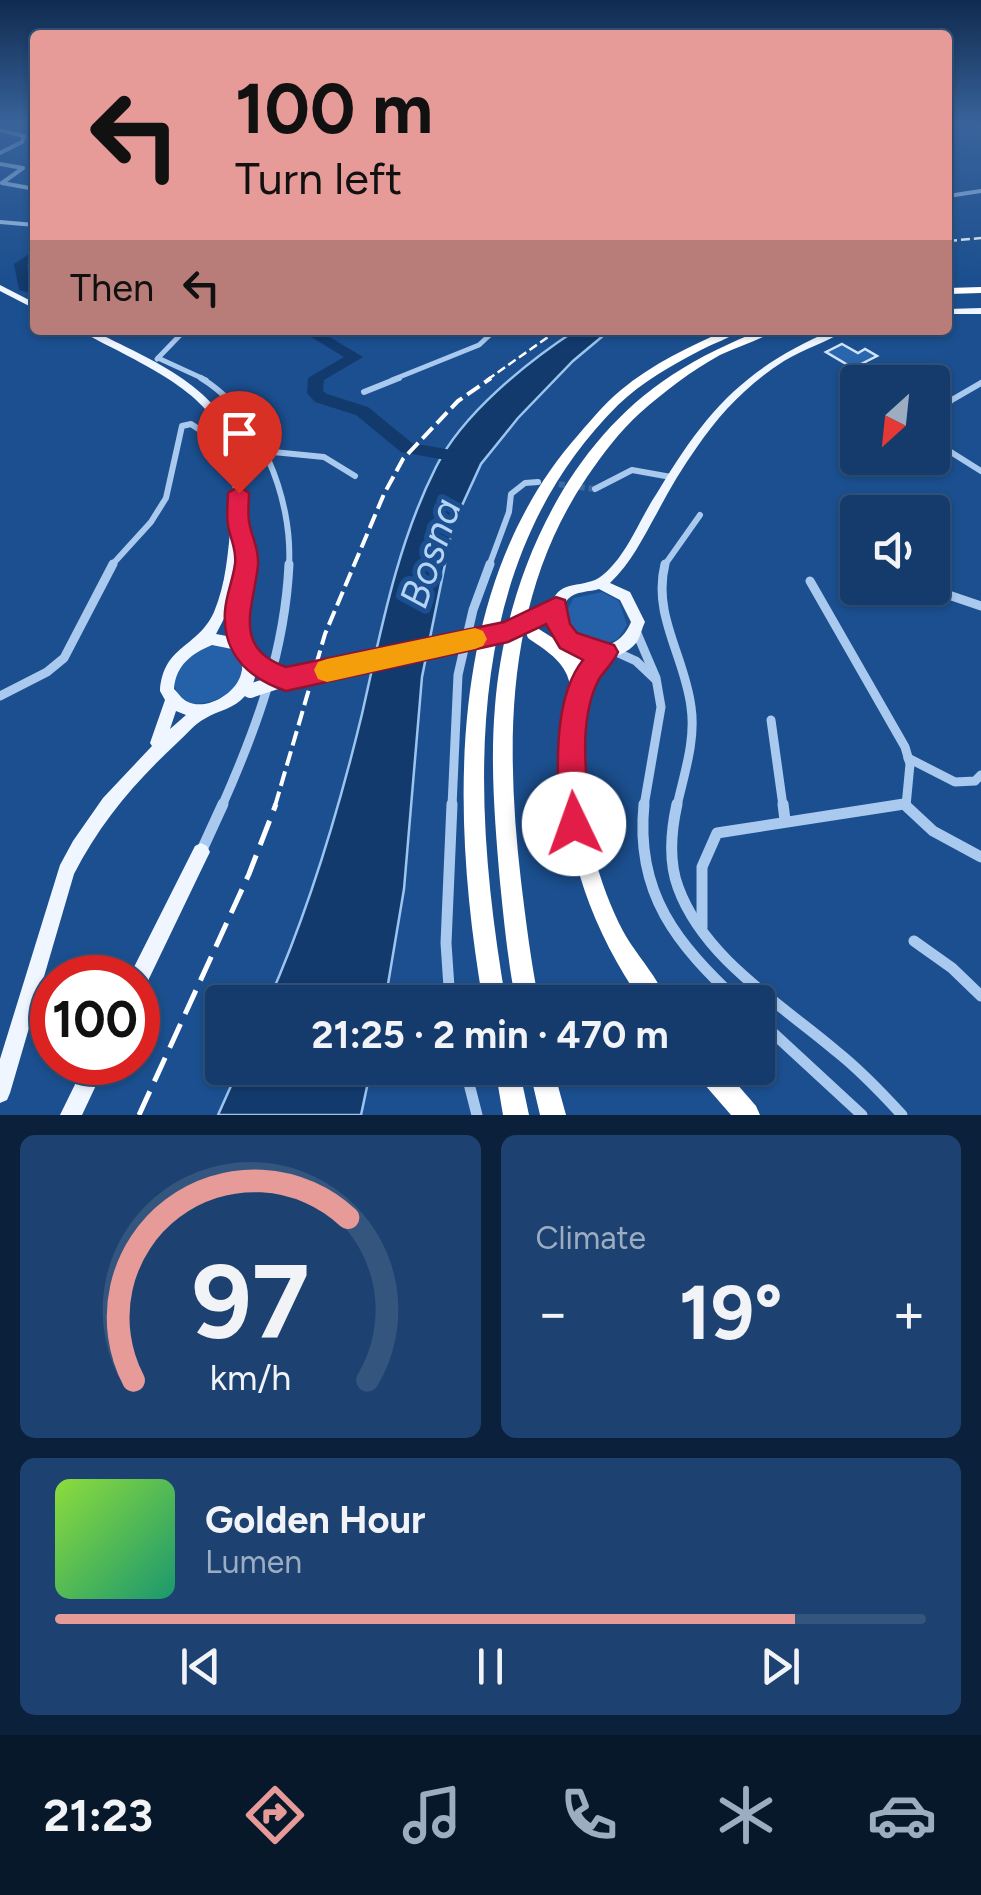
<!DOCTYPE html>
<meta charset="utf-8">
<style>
:root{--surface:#143b6b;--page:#1d4271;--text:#f1f3f6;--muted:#9dadc1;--line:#33557e;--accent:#e69b98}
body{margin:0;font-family:Figtree,sans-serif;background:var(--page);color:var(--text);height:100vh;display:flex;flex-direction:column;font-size:38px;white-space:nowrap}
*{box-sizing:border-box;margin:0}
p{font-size:32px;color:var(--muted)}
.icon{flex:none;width:55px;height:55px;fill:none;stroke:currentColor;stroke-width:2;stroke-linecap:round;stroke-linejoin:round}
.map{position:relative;height:1115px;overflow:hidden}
.drawer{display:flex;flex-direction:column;gap:20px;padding:20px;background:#0b203b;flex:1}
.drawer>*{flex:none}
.banner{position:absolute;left:30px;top:30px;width:922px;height:305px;border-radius:10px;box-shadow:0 2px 8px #0004,0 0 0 2px var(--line);background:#e69b98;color:#111;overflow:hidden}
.needle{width:65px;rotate:207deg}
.tools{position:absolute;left:840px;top:365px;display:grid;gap:20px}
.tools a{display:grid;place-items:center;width:110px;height:110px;border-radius:10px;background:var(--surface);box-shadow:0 2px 8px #0004,0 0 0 2px var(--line);font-size:50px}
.speed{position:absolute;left:30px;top:955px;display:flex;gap:20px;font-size:50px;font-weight:700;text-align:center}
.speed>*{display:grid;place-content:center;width:130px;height:130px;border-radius:50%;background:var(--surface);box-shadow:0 2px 8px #0004,0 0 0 2px var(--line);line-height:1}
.speed .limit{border:15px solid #d22;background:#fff;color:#111}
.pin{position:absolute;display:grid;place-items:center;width:85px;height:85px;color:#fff;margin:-102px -42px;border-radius:50% 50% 50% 0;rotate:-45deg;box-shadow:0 0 10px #0007}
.pin .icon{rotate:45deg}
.me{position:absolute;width:110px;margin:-55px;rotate:357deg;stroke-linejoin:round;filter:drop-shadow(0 0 8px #0008)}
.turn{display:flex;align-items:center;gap:35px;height:210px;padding:0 40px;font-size:45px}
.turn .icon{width:130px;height:130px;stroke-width:2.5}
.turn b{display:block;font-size:70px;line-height:85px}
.then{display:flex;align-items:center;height:95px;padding:0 40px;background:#0003;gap:20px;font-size:38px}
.big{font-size:75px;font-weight:700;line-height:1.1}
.drawer .card{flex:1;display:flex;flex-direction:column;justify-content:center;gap:15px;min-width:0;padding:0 35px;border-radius:15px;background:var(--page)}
.drawer .dial{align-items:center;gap:0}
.dial svg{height:260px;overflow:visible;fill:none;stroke:var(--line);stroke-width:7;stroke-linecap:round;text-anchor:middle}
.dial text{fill:var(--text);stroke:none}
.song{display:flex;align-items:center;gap:30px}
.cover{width:120px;height:120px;border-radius:15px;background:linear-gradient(135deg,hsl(90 70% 55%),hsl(160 70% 35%))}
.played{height:10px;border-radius:5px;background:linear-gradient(90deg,var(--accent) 85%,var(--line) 85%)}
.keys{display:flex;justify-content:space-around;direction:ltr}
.heat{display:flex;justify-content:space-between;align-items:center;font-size:55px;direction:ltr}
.drawer .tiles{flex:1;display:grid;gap:20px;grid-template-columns:1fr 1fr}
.card:last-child{grid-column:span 2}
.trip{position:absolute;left:205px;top:985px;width:570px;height:100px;border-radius:10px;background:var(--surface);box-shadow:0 2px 8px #0004,0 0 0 2px var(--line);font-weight:700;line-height:100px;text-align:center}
.tabs{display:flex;height:160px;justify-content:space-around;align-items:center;background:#08182b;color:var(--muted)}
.tabs .icon{width:70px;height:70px}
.tabs .selected{color:var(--accent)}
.tabs b{font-size:45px;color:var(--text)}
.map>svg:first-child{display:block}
.green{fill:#2461a8}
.water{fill:#123a6d;stroke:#9cc4f0;stroke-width:2.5}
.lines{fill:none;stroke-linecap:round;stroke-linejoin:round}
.river{fill:#123a6d;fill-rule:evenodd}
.building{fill:#2a66ad;stroke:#cfe3fa;stroke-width:2.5}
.minor-tunnel{stroke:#3d69a0;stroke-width:6;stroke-dasharray:6 4;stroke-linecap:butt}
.minor-far4{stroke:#a9c9ee;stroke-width:4}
.minor-far3{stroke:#a9c9ee;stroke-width:5}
.minor-far2{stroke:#a9c9ee;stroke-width:6}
.minor-far1{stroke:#a9c9ee;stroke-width:9}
.minor{stroke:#a9c9ee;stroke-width:11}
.primary{fill:#f0f6ff;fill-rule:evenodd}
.motorway{fill:#fff;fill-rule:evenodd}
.rail-far2{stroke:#fff;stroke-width:2.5;stroke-dasharray:9 4;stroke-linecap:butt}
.rail-far1{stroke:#fff;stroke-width:4;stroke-dasharray:15 6;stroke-linecap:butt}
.rail{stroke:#fff;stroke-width:5;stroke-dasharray:26 11;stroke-linecap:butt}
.primary-bridge{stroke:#f0f6ff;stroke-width:14}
.route{fill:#e11d48;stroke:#92132f;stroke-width:2.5}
.slow{fill:#f59e0b}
.labels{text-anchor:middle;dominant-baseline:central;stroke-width:10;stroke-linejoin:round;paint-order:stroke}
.water-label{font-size:40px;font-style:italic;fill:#b5d3f5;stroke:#1b4f8f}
</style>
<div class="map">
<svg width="981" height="1115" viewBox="0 0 981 1115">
<rect width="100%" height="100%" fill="#1b4f8f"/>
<g class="green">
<path d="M602,592L619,601L627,625L618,639C595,649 568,640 565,613L574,598Z"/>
<path d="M218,644C268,652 239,711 183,703C161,673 184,648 218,644Z"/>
</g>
<g class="water">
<path d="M576,330H610L573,361L518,418L481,464L453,525L422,677L404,889L385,1002H268C309,910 338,813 362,714C381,630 397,544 436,467C462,414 527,362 576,330Z"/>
<polygon points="239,1068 371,1068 361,1115 218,1115"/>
</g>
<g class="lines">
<g class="river">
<polygon points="21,124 31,124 35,135"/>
<polygon points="35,250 35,260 27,265 35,294 19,290 14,264"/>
<polygon points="300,330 318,330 363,357 324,380 323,391 327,394 368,407 412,443 474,454 477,458 474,462 468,464 401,452 356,415 315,402 307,393 308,378 344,357"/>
</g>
</g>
<polygon class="building" points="842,344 858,353 865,349 877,356 853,368 826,352"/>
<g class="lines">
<polyline class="minor-tunnel" points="549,483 595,489"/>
<g class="minor-far4">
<polyline points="0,130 24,136 22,142 0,153"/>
<polyline points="0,164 23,168 2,183 35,189"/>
<polyline points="948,196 981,191"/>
<polyline points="0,222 35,225"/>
</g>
<g class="minor-far3">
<polyline points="476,330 514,330"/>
<polyline points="158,358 206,380"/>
<polyline points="157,359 185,330"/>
<polyline points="392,380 479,345 493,332"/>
</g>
<g class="minor-far2">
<path d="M201,378C260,414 293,499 289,566"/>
<polyline points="981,383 950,401 936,434 946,449 981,471"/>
<polyline points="364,392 399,378"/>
<polyline points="263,451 324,457 355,476"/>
<polyline points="595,489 632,470 671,477"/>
<polyline points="111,566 151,522 166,498 182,426 191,424 212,438 233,439"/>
<polyline points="489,566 509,512 511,494 525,483 538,482"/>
<polyline points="664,566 700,515"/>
</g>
<g class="minor-far1">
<path d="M665,564C652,615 685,657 691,707C696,740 684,774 677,806"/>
<polyline points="810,581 905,747 910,764 906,806"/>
<polyline points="928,588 981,606"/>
<polyline points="636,631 656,678 661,707 644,806"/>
<polyline points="614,651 636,661 655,679"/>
<polyline points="0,696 47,672 64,658 113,564"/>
<polyline points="771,720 783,806"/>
<polyline points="908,758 955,782 975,781 981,775"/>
<path d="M222,806C257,727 285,651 289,564"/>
<polyline points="452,806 458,675 473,610 490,564"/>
<polyline points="889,806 904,804"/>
</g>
<g class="minor">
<path d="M644,804C635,894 677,944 739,1002"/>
<path d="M677,804C671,831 668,860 678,887C704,959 781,1004 836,1051C860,1070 881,1092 902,1115"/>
<polyline points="783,804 785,820"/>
<polyline points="904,804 933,831 981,857"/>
<polyline points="201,852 223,804"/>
<polyline points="702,927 702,867 717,833 904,804"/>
<polyline points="914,941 952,968 981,996"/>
<polyline points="450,1002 446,943 452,804"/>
<polyline points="758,1019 862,1115"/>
<polyline points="465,1068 477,1115"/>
</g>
<g class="primary">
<polygon points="0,285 35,303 35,309 0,291"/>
<polygon points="981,308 981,314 948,314 948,309"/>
<path d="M80,330H92C152,361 224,386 242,459C247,479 243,500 243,520C244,532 250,544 250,557C251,577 244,597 244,617C244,650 270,665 245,696C234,709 219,710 206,718C195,723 186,735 177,743C135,782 100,823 74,874L10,1093L7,1100L0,1103V1059L60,865L73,841L103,798L152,746L150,743L165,700L160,691C163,645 198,648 214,612C226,584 228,552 231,522C242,427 206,397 128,356C112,347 95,340 80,330ZM234,588L231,615L232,637L216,634L228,611ZM212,645L237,650C241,658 244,665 241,674C236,694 205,712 186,701C182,699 178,693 174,689C176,665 191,654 212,645ZM176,711L186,715L170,729Z"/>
<path d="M833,330H846C827,342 804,349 784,361C749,383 720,413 697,447C682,468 669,490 657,513C643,538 631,563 610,583L630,592L645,622C642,628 640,638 636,643C611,674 546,652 550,612C554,580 575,588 595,580C604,576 612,566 618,559C633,539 643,514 657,493C706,411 744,368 833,330ZM599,589L620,600L631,622C609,675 542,626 568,599C575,591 590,592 599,589Z"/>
<polygon points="201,843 207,846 210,852 207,858 145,987 138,989 138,978 130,978 131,973 195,846"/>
<polygon points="86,1062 107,1062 82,1115 60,1115"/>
</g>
<g class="motorway">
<polygon points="981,287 981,293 948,294 948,288"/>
<path d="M727,330H741C730,338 714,343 701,350C672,365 642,382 618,405C459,563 471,798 506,1002H483C451,815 444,586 579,434C592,419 605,403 621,390C652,364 690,346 727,330Z"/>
<path d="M761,330H775C759,341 738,346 720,355C691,371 665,391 640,413C620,431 602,455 587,477C505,598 505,742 521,881C526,922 531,962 539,1002H516C508,963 504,922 500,882C495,823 490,765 495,706C505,581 563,446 672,375C701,356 730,343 761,330Z"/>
<path d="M534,626L564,645L566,638L572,636L578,638L584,667L599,647L605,645L611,647L613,652C607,663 598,672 593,684C566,758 588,864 623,931C636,955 659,978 667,1002H642C593,932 564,852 563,765C563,735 578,702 567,675C560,658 542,648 528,638L526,633L528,628Z"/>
<polygon points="495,1068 519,1068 529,1115 503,1115"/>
<polygon points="529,1068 553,1068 566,1115 540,1115"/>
<polygon points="695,1068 723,1068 756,1106 760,1115 731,1115 698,1077"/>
</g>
<g class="rail-far2">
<polyline points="948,241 981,238"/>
<polyline points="487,380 558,330"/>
</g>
<polyline class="rail-far1" points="275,806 325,634 384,494 403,459 458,401 491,378"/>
<polyline class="rail" points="139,1115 249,874 276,804"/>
<g class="primary-bridge">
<polyline points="259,667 286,679"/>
<polyline points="250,691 286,679 531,623"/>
</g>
</g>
<linearGradient id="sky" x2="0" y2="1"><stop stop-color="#0f2b4f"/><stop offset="0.44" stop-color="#39639b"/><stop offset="1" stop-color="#39639b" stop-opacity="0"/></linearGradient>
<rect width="981" height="280" fill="url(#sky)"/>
<path class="route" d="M239,486L249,493C249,503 247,516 250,526C253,540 259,549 258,565C254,606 231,648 286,667L504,622L556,597L565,600L570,624L577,633L614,645L618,652C613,663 605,670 599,679C577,721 587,780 590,824L585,835L574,840L564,835L559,824C558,777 551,700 583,660L560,648L546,624L508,642L286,691C248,678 222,653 225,611C226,595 233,580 235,564C237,549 230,539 228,525C226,515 228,503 228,493Z"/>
<polygon class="slow" points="475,628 483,631 487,639 483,646 475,649 327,682 318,679 314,670 318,662 327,659"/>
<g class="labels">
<g class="water-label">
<text transform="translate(430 553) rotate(-71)">Bosna</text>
</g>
</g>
</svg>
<div class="tools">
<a><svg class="needle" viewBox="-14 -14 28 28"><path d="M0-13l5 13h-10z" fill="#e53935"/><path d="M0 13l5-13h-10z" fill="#9dadc1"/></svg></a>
<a><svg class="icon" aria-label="sound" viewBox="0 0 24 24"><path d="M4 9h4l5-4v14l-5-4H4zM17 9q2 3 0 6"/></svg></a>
</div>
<div class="speed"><div class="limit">100</div></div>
<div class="pin" style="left:239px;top:493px;background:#d93025"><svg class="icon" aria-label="arrive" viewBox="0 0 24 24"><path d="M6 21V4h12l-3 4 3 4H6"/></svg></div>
<svg class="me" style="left:574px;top:824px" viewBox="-20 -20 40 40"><circle r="19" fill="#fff"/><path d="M0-13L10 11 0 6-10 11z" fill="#e11d48"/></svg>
<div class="trip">21:25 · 2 min · 470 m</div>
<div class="banner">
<div class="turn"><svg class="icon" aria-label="left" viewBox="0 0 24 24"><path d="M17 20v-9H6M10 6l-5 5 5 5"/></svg><div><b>100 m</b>Turn left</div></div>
<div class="then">Then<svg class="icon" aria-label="left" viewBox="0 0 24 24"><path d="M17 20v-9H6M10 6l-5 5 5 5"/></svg></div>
</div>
</div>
<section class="drawer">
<div class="tiles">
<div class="card dial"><svg viewBox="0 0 100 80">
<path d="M14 69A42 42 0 1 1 86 69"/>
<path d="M14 69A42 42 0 0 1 80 19" stroke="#e69b98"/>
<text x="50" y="56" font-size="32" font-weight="700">97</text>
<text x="50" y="72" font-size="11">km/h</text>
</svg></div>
<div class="card"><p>Climate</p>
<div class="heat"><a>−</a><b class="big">19°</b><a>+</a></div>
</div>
<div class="card">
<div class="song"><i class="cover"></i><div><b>Golden Hour</b><p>Lumen</p></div></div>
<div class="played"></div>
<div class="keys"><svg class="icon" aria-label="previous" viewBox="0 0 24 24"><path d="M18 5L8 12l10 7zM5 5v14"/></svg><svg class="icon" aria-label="pause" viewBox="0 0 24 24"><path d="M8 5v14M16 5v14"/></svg><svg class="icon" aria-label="next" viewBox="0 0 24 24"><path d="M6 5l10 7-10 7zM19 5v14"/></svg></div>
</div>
</div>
</section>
<nav class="tabs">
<b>21:23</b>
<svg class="icon selected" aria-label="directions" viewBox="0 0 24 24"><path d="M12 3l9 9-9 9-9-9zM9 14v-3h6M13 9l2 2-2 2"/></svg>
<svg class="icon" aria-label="music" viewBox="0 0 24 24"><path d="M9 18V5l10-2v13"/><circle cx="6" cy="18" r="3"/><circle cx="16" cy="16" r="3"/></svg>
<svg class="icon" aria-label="phone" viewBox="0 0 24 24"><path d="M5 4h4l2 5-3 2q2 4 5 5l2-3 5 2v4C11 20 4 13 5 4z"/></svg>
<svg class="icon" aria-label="climate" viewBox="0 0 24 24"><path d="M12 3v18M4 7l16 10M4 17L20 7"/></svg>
<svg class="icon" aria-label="car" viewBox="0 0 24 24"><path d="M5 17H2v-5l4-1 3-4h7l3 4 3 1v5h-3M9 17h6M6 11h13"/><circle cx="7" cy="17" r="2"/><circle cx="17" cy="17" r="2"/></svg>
</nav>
